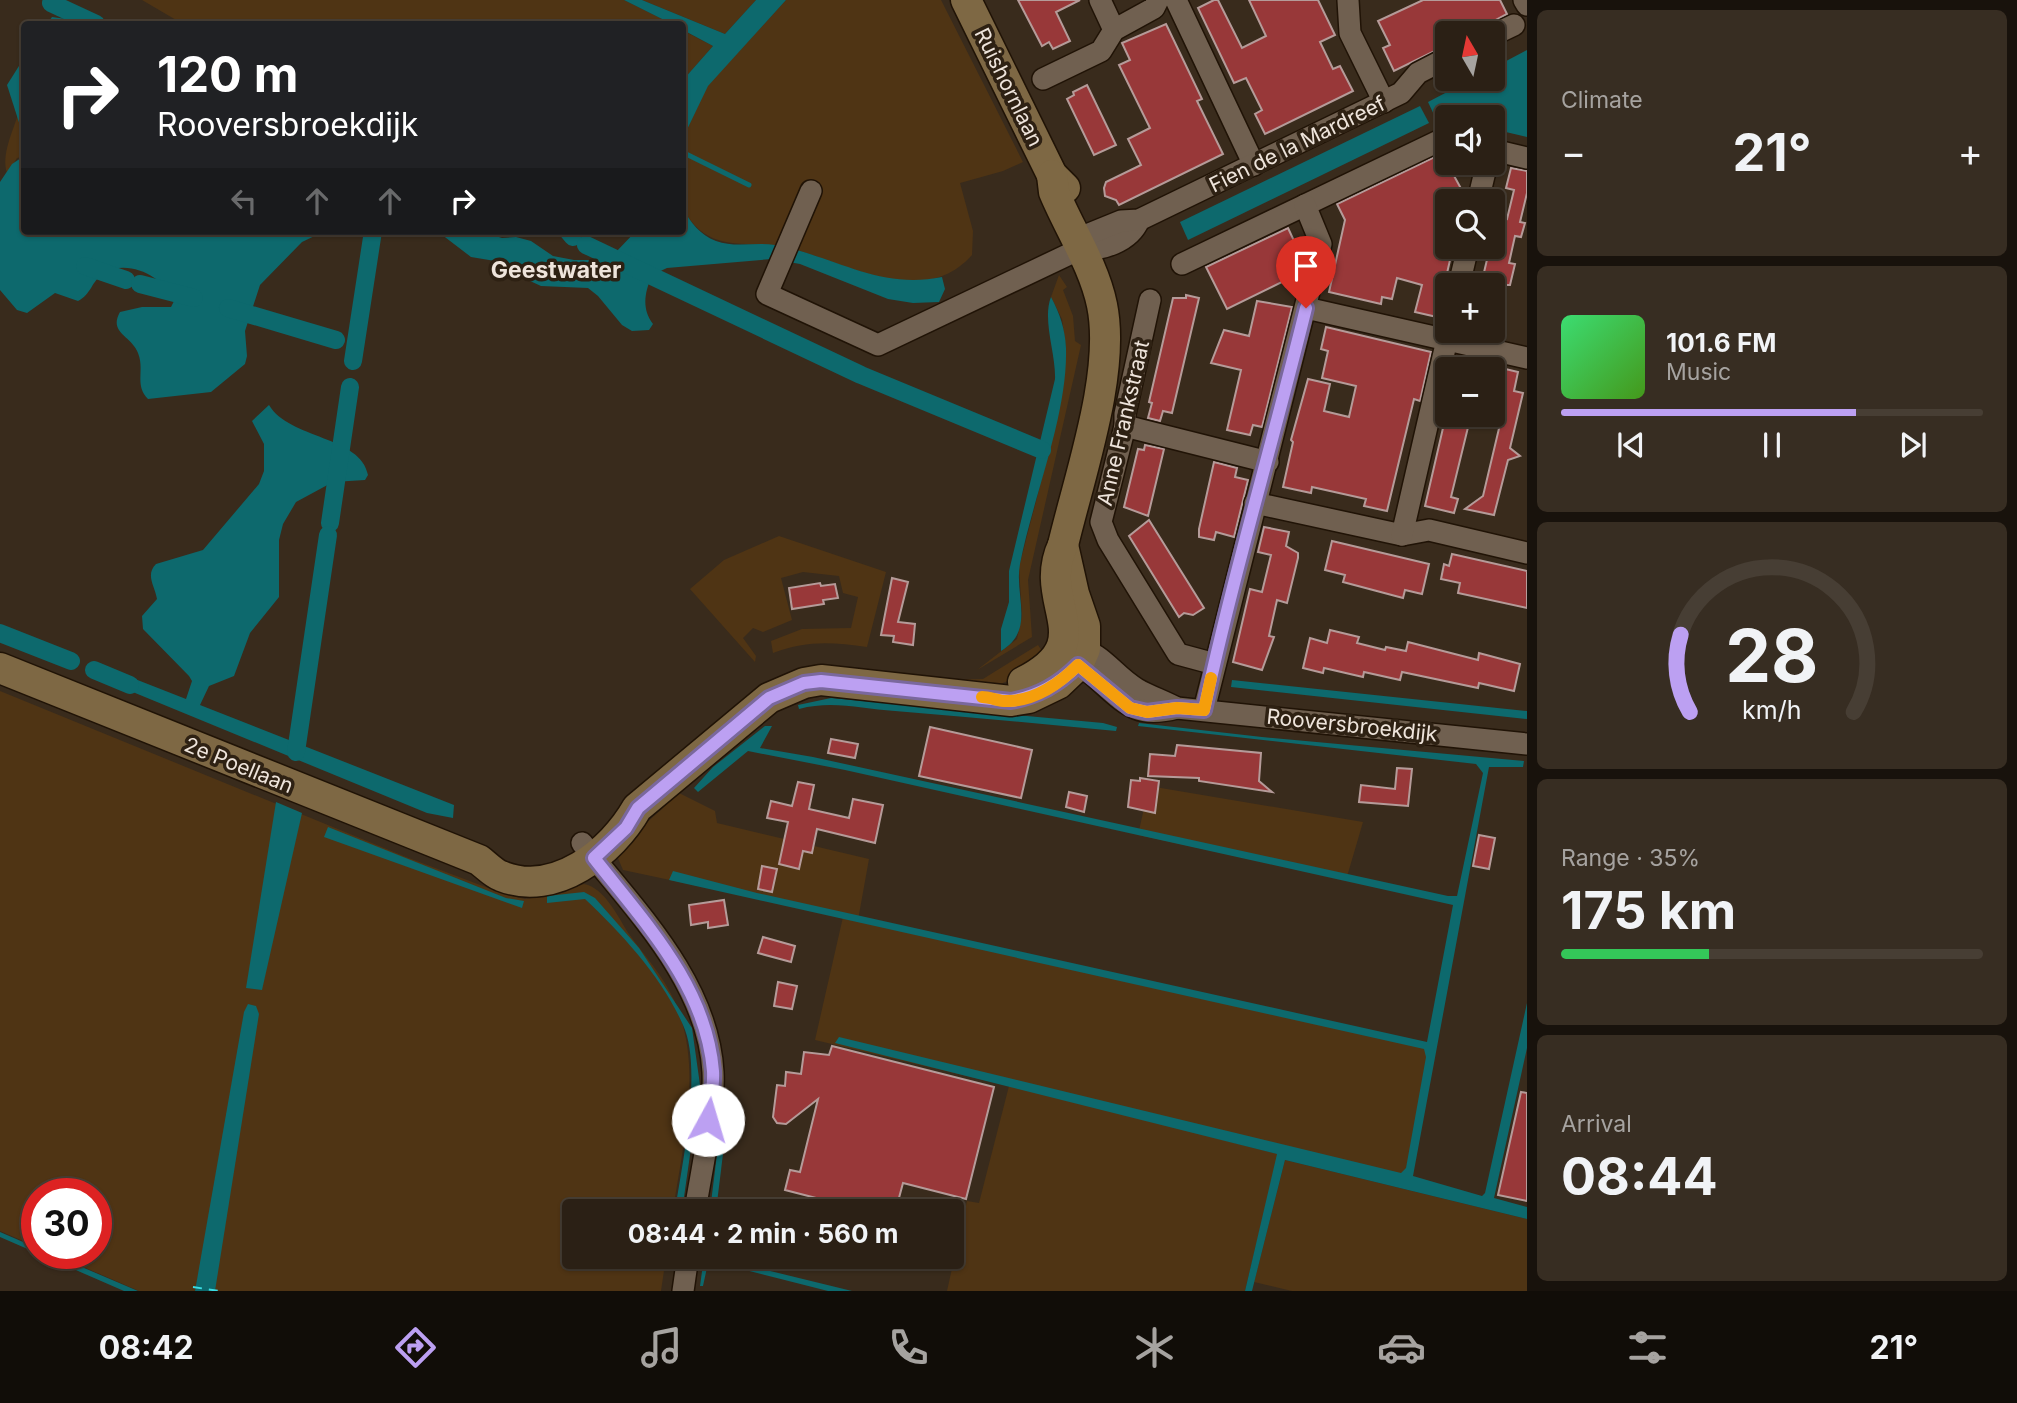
<!DOCTYPE html>
<meta charset="utf-8">
<style>
:root{--surface:#2b2015;--page:#372d22;--text:#f1f3f6;--muted:#a6a3a0;--line:#473e34;--accent:#bca0f2}
body{margin:0;font-family:Inter,sans-serif;background:var(--page);color:var(--text);height:100vh;display:flex;flex-direction:column;font-size:26px;white-space:nowrap}
*{box-sizing:border-box;margin:0}
p{font-size:23px;color:var(--muted)}
.icon{flex:none;width:38px;height:38px;fill:none;stroke:currentColor;stroke-width:2;stroke-linecap:round;stroke-linejoin:round}
.map{position:relative;flex:1;overflow:hidden}
.sheet{display:flex;flex-direction:column;gap:10px;padding:10px;background:#18120c;width:490px}
.sheet>*{flex:none}
.guide{position:absolute;left:21px;top:21px;width:665px;height:214px;border-radius:7px;box-shadow:0 2px 5px #0004,0 0 0 2px var(--line);background:#202124;color:#fff;overflow:hidden}
.needle{width:46px;rotate:351deg}
.fabs{position:absolute;left:1435px;top:21px;display:grid;gap:14px}
.fabs a{display:grid;place-items:center;width:70px;height:70px;border-radius:7px;background:var(--surface);box-shadow:0 2px 5px #0004,0 0 0 2px var(--line);font-size:35px}
.speed{position:absolute;left:21px;top:1178px;display:flex;gap:14px;font-size:35px;font-weight:700;text-align:center}
.speed>*{display:grid;place-content:center;width:91px;height:91px;border-radius:50%;background:var(--surface);box-shadow:0 2px 5px #0004,0 0 0 2px var(--line);line-height:1}
.speed .limit{border:10px solid #d22;background:#fff;color:#111}
.pin{position:absolute;display:grid;place-items:center;width:60px;height:60px;color:#fff;margin:-72px -30px;border-radius:50% 50% 50% 0;rotate:-45deg;box-shadow:0 0 7px #0007}
.pin .icon{rotate:45deg}
.me{position:absolute;width:77px;margin:-38px;rotate:6deg;stroke-linejoin:round;filter:drop-shadow(0 0 5px #0008)}
.turn{display:flex;align-items:center;gap:24px;height:147px;padding:0 21px;font-size:32px}
.turn .icon{width:91px;height:91px;stroke-width:2.5}
.turn b{display:block;font-size:49px;line-height:60px}
.lanes{display:flex;align-items:center;height:66px;padding:0 21px;background:#0003;justify-content:center;gap:35px;direction:ltr}
.lanes .off{opacity:.35}
.big{font-size:52px;font-weight:700;line-height:1.1}
.sheet .widget{flex:1;display:flex;flex-direction:column;justify-content:center;gap:10px;min-width:0;padding:0 24px;border-radius:10px;background:var(--page)}
.sheet .dial{align-items:center;gap:0}
.dial svg{height:182px;overflow:visible;fill:none;stroke:var(--line);stroke-width:7;stroke-linecap:round;text-anchor:middle}
.dial text{fill:var(--text);stroke:none}
.song{display:flex;align-items:center;gap:21px}
.cover{width:84px;height:84px;border-radius:10px;background:linear-gradient(135deg,hsl(140 70% 55%),hsl(100 70% 35%))}
.played{height:7px;border-radius:4px;background:linear-gradient(90deg,var(--accent) 70%,var(--line) 70%)}
.keys{display:flex;justify-content:space-around;direction:ltr}
.heat{display:flex;justify-content:space-between;align-items:center;font-size:38px;direction:ltr}
.charge{height:10px;border-radius:5px;background:linear-gradient(90deg,#34c759 35%,var(--line) 0)}
.trip{position:absolute;left:562px;top:1199px;width:402px;height:70px;border-radius:7px;background:var(--surface);box-shadow:0 2px 5px #0004,0 0 0 2px var(--line);font-weight:700;line-height:70px;text-align:center}
.tab-bar{display:flex;height:112px;justify-content:space-around;align-items:center;background:#110d08;color:var(--muted)}
.tab-bar .icon{width:49px;height:49px}
.tab-bar .selected{color:var(--accent)}
.tab-bar b{font-size:32px;color:var(--text)}
main{display:flex;flex:1;min-height:0}
.map>svg:first-child{display:block}
.green{fill:#4f3414}
.water{fill:#0d696d}
.lines{fill:none;stroke-linecap:round;stroke-linejoin:round}
.stream{stroke:#0d696d;stroke-width:5}
.canal{stroke:#0d696d;stroke-width:18}
.ferry{stroke:#3bdce3;stroke-width:2;stroke-dasharray:9 7;stroke-linecap:butt}
.building{fill:#983839;stroke:#b59b99;stroke-width:2}
.street-casing{stroke:#201306;stroke-width:24}
.secondary-casing{stroke:#201306;stroke-width:33}
.street{stroke:#706050;stroke-width:21}
.secondary{stroke:#7e6844;stroke-width:30}
.route-casing{stroke:#7a689d;stroke-width:18}
.route{stroke:#bca0f2;stroke-width:12}
.slow{stroke:#f59e0b;stroke-width:12}
.labels{text-anchor:middle;dominant-baseline:central;stroke-width:7;stroke-linejoin:round;paint-order:stroke}
.street-label{font-size:21px;fill:#eee4db;stroke:#2e2113}
.neighbourhood-label{font-size:23px;font-weight:bold;fill:#eee4db;stroke:#2e2113}
</style>
<main>
<div class="map">
<svg width="1527" height="1291" viewBox="0 0 1527 1291">
<rect width="100%" height="100%" fill="#392b1c"/>
<g class="green">
<polygon points="142,0 624,0 672,24 183,24"/>
<polygon points="642,0 756,0 725,34"/>
<path d="M786,0H941L1023,162L1003,171L960,183L973,231L972,255C924,309 851,265 796,250C751,237 708,258 683,208V138L707,86Z"/>
<polygon points="682,30 713,46 683,80 682,80"/>
<path d="M18,114L24,138V156L17,158L7,173C1,154 13,132 18,114Z"/>
<polygon points="1059,275 1067,287 1063,290 1073,316 1075,341 1081,345 1028,580 1032,637 977,670 1017,639 1022,616 1019,567 1049,451 1064,376 1066,349 1062,319 1051,297"/>
<path d="M779,536L886,572L867,647C832,642 807,640 773,653L771,641L802,629L851,628L858,597L843,593L839,576L803,572L781,578L792,620L763,632L753,628L743,638L756,656L755,662L690,589L724,560Z"/>
<path d="M1038,645L1046,657C1005,685 999,692 949,680L983,679Z"/>
<path d="M0,691L406,857L504,894L525,899L547,896L584,884C605,888 618,917 629,934C644,955 664,977 674,1000C704,1067 683,1142 673,1211H574V1256L666,1257L661,1291H210L207,1231L195,1291H139L51,1253H96V1194H37V1247L0,1231Z"/>
<polygon points="1149,786 1363,822 1346,880 1138,835"/>
<polygon points="675,791 715,811 717,823 869,859 858,920 1431,1049 1405,1177 1158,1123 1278,1154 1245,1291 947,1291 967,1201 979,1203 1009,1086 815,1040 843,917 623,870 615,851 662,809"/>
<polygon points="1285,1160 1527,1219 1527,1291 1292,1291 1254,1282"/>
</g>
<g class="water">
<polygon points="624,0 642,0 725,34 756,0 786,0 708,86 683,138 683,80 713,46 683,30 682,24 672,24"/>
<polygon points="73,11 94,20 92,24 47,24 52,17 66,19"/>
<polygon points="1527,50 1527,137 1493,129 1493,117 1436,119 1428,102 1472,79 1493,79 1493,68"/>
<polygon points="24,58 24,138 7,85"/>
<polygon points="1420,106 1429,123 1188,240 1180,222"/>
<path d="M24,156V231H325L302,242L260,285L245,331L247,356L245,364L211,392L148,399C134,385 145,370 138,353C132,336 108,333 120,312L142,307H171L174,301C165,277 128,258 104,273C92,280 91,295 78,301L55,293L27,313L17,310L0,290V182L12,164Z"/>
<path d="M683,208C690,222 700,235 716,241C734,248 756,242 775,245C835,256 878,290 942,277L945,289L939,302L913,303L888,299L800,264L772,259L667,268L652,275C645,292 641,308 653,324L649,330L632,331L622,325L598,296L588,288L541,286L530,281L513,264L471,257L437,231H480L502,238L516,237L531,241L553,256L574,260H594L616,252L636,231H682Z"/>
<path d="M1051,297C1060,314 1065,329 1066,348C1068,415 1033,497 1020,564C1014,596 1036,630 1001,651V629L1009,602V571L1055,379C1056,354 1042,320 1051,297Z"/>
<path d="M269,405C289,439 361,436 368,475L365,480L333,482L296,502L283,524L279,540V597L250,633L234,676L209,686L200,705L454,805L453,818L427,813L106,681L112,670L186,699L192,681L189,676L143,629L142,616L157,599C155,586 145,575 156,564L203,550L259,484L264,471V444L252,421Z"/>
<polygon points="0,626 47,645 42,655 0,637"/>
<polygon points="1232,680 1527,711 1527,719 1231,687"/>
<path d="M831,698L1103,723L1117,727L1116,731C1042,724 969,717 895,711C861,709 833,700 799,709L798,705Z"/>
<polygon points="1139,723 1262,737 1524,761 1523,767 1489,767 1413,1176 1482,1196 1485,1193 1527,1003 1527,1048 1494,1198 1527,1207 1527,1219 1285,1160 1252,1291 1245,1291 1277,1154 835,1043 839,1037 1401,1173 1406,1168 1426,1057 1424,1049 669,880 673,871 757,893 1427,1042 1453,905 845,770 748,751 698,792 694,788 713,767 765,726 772,726 760,748 813,757 1448,896 1457,896 1483,773 1476,764 1138,726"/>
<polygon points="276,802 302,813 262,990 246,988"/>
<polygon points="328,827 506,898 524,901 522,908 324,837"/>
<path d="M584,892L595,898L639,948L692,1028L700,1085L682,1211H675C682,1164 703,1068 683,1025C662,977 622,934 585,899L547,903V896Z"/>
<polygon points="248,1004 256,1006 259,1014 215,1291 195,1291 244,1012"/>
<polygon points="717,1154 723,1154 716,1211 710,1211"/>
<polygon points="0,1232 37,1248 37,1253 49,1253 138,1291 124,1291 0,1237"/>
<polygon points="712,1257 713,1257 852,1291 828,1291 718,1263 708,1263 703,1286 700,1286 704,1257"/>
</g>
<g class="lines">
<polyline class="stream" points="682,152 749,185"/>
<g class="canal">
<polyline points="51,3 96,24"/>
<polyline points="568,231 573,237"/>
<polyline points="586,245 861,375 1042,450"/>
<polyline points="85,266 126,280"/>
<polyline points="140,284 194,298"/>
<polyline points="228,308 336,340"/>
<polyline points="353,361 373,231"/>
<polyline points="330,523 350,387"/>
<polyline points="0,633 71,661"/>
<polyline points="94,670 130,685"/>
<polyline points="296,752 328,535"/>
</g>
<polyline class="ferry" points="193,1287 219,1291"/>
</g>
<g class="building">
<polygon points="1018,0 1080,0 1056,12 1070,41 1053,49 1049,42 1042,46"/>
<polygon points="1214,0 1218,0 1242,48 1266,36 1249,0 1318,0 1335,35 1320,42 1333,69 1340,66 1353,91 1265,134 1255,114 1262,110 1246,78 1234,83 1198,8"/>
<polygon points="1423,0 1500,0 1507,14 1472,33 1447,33 1447,45 1394,71 1383,48 1390,45 1378,21"/>
<polygon points="1166,24 1202,99 1197,101 1223,154 1119,205 1116,200 1105,196 1104,188 1106,182 1141,165 1128,139 1150,128 1119,65 1130,60 1122,43"/>
<polygon points="1087,85 1116,145 1094,155 1067,99 1074,95 1073,92"/>
<polygon points="1447,151 1447,163 1464,194 1447,201 1447,247 1453,247 1437,317 1415,312 1422,285 1397,278 1392,299 1382,297 1381,304 1329,292 1345,220 1337,204"/>
<polygon points="1511,168 1527,171 1527,193 1520,222 1525,223 1521,237 1515,236 1509,263 1515,264 1510,285 1481,285 1490,247 1493,247 1497,217 1507,219 1514,190 1506,188"/>
<polygon points="1288,228 1303,260 1300,273 1227,309 1206,267"/>
<polygon points="1186,295 1199,298 1172,413 1163,411 1160,421 1148,418 1152,403 1149,402 1173,298 1186,298"/>
<polygon points="1257,301 1292,307 1262,427 1253,425 1250,435 1227,430 1241,370 1211,363 1224,330 1249,336"/>
<polygon points="1326,327 1431,352 1420,401 1414,399 1387,511 1364,506 1366,499 1312,487 1311,493 1283,487 1293,442 1291,440 1308,379 1330,384 1324,411 1349,417 1356,386 1322,378 1328,351 1321,349"/>
<polygon points="1456,358 1482,364 1481,369 1454,369"/>
<polygon points="1493,366 1518,372 1514,391 1523,393 1510,448 1520,456 1508,460 1494,515 1465,509 1483,496 1501,420 1493,418"/>
<polygon points="1446,415 1471,415 1451,497 1458,499 1454,513 1425,506"/>
<polygon points="1145,445 1164,449 1148,516 1124,507 1138,449 1144,450"/>
<polygon points="1214,462 1237,468 1235,477 1248,480 1234,537 1216,532 1214,540 1199,537 1199,529"/>
<polygon points="1149,520 1204,608 1193,615 1184,613 1179,617 1129,536"/>
<polygon points="1264,527 1289,532 1286,546 1298,553 1298,558 1287,603 1277,600 1269,636 1274,637 1262,670 1233,662 1250,589 1262,592 1271,555 1258,552"/>
<polygon points="1332,541 1429,564 1422,594 1405,590 1403,598 1343,582 1345,575 1325,570"/>
<polygon points="1452,554 1527,571 1527,608 1458,593 1460,583 1441,579 1444,564 1449,566"/>
<polygon points="892,578 908,582 898,622 915,624 913,645 893,642 894,636 881,635"/>
<polygon points="820,583 821,586 835,584 838,598 823,600 824,604 792,609 789,588"/>
<polygon points="1330,630 1359,637 1357,643 1385,650 1386,647 1406,651 1408,642 1478,660 1479,653 1520,664 1514,691 1479,683 1478,688 1402,672 1400,680 1364,672 1363,677 1324,668 1323,673 1303,668 1310,638 1327,643"/>
<polygon points="930,727 1032,750 1021,798 919,776"/>
<polygon points="831,739 858,744 855,758 828,753"/>
<polygon points="1177,745 1261,753 1259,781 1272,792 1199,781 1199,778 1148,776 1150,754 1175,756"/>
<polygon points="1397,768 1412,769 1408,806 1359,802 1361,785 1395,789"/>
<polygon points="1140,778 1159,781 1155,813 1128,807 1131,780 1140,781"/>
<polygon points="798,782 814,785 809,809 849,818 853,799 883,805 875,843 817,829 812,853 803,851 799,869 779,864 788,822 767,818 771,801 792,806"/>
<polygon points="1069,792 1087,796 1084,812 1066,807"/>
<polygon points="1479,835 1495,838 1489,869 1473,866"/>
<polygon points="762,866 777,869 772,892 758,889"/>
<polygon points="724,900 728,925 708,928 708,922 691,925 689,905"/>
<polygon points="763,937 795,946 791,962 758,953"/>
<polygon points="778,982 797,986 792,1009 774,1006"/>
<polygon points="832,1046 994,1087 966,1199 903,1183 896,1209 857,1200 855,1208 785,1190 790,1170 800,1172 818,1099 786,1124 777,1123 773,1117 777,1085 785,1086 786,1072 801,1074 804,1052 829,1055"/>
<polygon points="1521,1092 1527,1093 1527,1201 1498,1195"/>
</g>
<g class="lines">
<defs>
<g id="street">
<polyline points="1100,0 1114,30"/>
<polyline points="1176,0 1254,165"/>
<polyline points="1348,0 1350,33 1384,102"/>
<polyline points="1524,0 1527,5"/>
<polyline points="1493,35 1514,25"/>
<polyline points="1043,79 1101,51 1114,30 1154,8 1158,0"/>
<polyline points="1493,150 1527,158"/>
<path d="M811,191L767,294L878,345L1080,249C1101,251 1130,242 1139,220"/>
<polyline points="1478,201 1487,163"/>
<polyline points="1080,249 1089,234 1121,221 1139,220 1401,93 1418,73 1447,58"/>
<polyline points="1182,264 1447,137"/>
<polyline points="1459,285 1468,247"/>
<polyline points="1150,300 1125,414 1125,426 1101,522 1108,540 1178,654 1215,664"/>
<polyline points="1306,308 1527,358"/>
<polyline points="1125,426 1268,462"/>
<polyline points="1255,503 1402,535 1429,530 1527,553"/>
<polyline points="1402,535 1449,331"/>
<path d="M1074,647C1103,652 1113,675 1137,689C1149,696 1164,701 1177,708L1527,744"/>
<path d="M1071,656C1078,666 1087,670 1096,678C1125,703 1135,719 1177,708"/>
<polyline points="1204,710 1321,244 1305,205"/>
<path d="M582,843C635,910 708,982 713,1072C715,1111 701,1172 695,1211"/>
<polyline points="683,1291 688,1256"/>
</g>
<g id="secondary">
<polyline points="966,0 1052,175 1065,188"/>
<path d="M0,668L479,860C486,865 493,873 501,876C555,898 612,852 637,808L769,698L804,683L821,680L1011,701L1029,698L1058,684L1078,665L1085,649V626L1074,594L1063,545"/>
<path d="M1023,682C1104,641 1035,604 1063,545C1079,477 1116,373 1102,305C1094,266 1069,228 1054,192L1052,175"/>
</g>
</defs>
<use href="#street" class="street-casing"/>
<use href="#secondary" class="secondary-casing"/>
<use href="#street" class="street"/>
<use href="#secondary" class="secondary"/>
</g>
<g class="lines">
<defs>
<path id="route" d="M708,1120C710,1104 714,1087 713,1071C706,986 644,922 594,858L626,828L638,808L769,698L804,683L821,681L1011,701C1038,696 1058,685 1078,665L1130,708L1147,712L1177,708L1204,710C1233,575 1273,442 1306,308"/>
</defs>
<use href="#route" class="route-casing"/>
<use href="#route" class="route"/>
<path class="slow" d="M982,697C991,697 1000,702 1009,701C1036,700 1060,683 1078,665L1130,708L1147,712L1177,708L1204,710L1211,678"/>
</g>
<g class="labels">
<g class="street-label">
<text transform="translate(1009 87) rotate(64)">Ruishornlaan</text>
<text transform="translate(1297 144) rotate(-26)">Fien de la Mardreef</text>
<text transform="translate(1123 423) rotate(-77)">Anne Frankstraat</text>
<text transform="translate(1352 725) rotate(6)">Rooversbroekdijk</text>
<text transform="translate(239 765) rotate(22)">2e Poellaan</text>
</g>
<g class="neighbourhood-label">
<text x="556" y="270">Geestwater</text>
</g>
</g>
</svg>
<div class="fabs">
<a><svg class="needle" viewBox="-14 -14 28 28"><path d="M0-13l5 13h-10z" fill="#e53935"/><path d="M0 13l5-13h-10z" fill="#a6a3a0"/></svg></a>
<a><svg class="icon" aria-label="sound" viewBox="0 0 24 24"><path d="M4 9h4l5-4v14l-5-4H4zM17 9q2 3 0 6"/></svg></a>
<a><svg class="icon" aria-label="search" viewBox="0 0 24 24"><circle cx="10" cy="10" r="6"/><path d="M15 15l6 6"/></svg></a>
<a>+</a>
<a>−</a>
</div>
<div class="speed"><div class="limit">30</div></div>
<div class="pin" style="left:1306px;top:308px;background:#d93025"><svg class="icon" aria-label="arrive" viewBox="0 0 24 24"><path d="M6 21V4h12l-3 4 3 4H6"/></svg></div>
<svg class="me" style="left:708px;top:1120px" viewBox="-20 -20 40 40"><circle r="19" fill="#fff"/><path d="M0-13L10 11 0 6-10 11z" fill="#bca0f2"/></svg>
<div class="trip">08:44 · 2 min · 560 m</div>
<div class="guide">
<div class="turn"><svg class="icon" aria-label="right" viewBox="0 0 24 24"><path d="M7 20v-9h11M14 6l5 5-5 5"/></svg><div><b>120 m</b>Rooversbroekdijk</div></div>
<div class="lanes"><svg class="icon off" aria-label="left" viewBox="0 0 24 24"><path d="M17 20v-9H6M10 6l-5 5 5 5"/></svg><svg class="icon off" aria-label="ahead" viewBox="0 0 24 24"><path d="M12 20V5M6 11l6-6 6 6"/></svg><svg class="icon off" aria-label="ahead" viewBox="0 0 24 24"><path d="M12 20V5M6 11l6-6 6 6"/></svg><svg class="icon" aria-label="right" viewBox="0 0 24 24"><path d="M7 20v-9h11M14 6l5 5-5 5"/></svg></div>
</div>
</div>
<section class="sheet">
<div class="widget"><p>Climate</p>
<div class="heat"><a>−</a><b class="big">21°</b><a>+</a></div>
</div>
<div class="widget">
<div class="song"><i class="cover"></i><div><b>101.6 FM</b><p>Music</p></div></div>
<div class="played"></div>
<div class="keys"><svg class="icon" aria-label="previous" viewBox="0 0 24 24"><path d="M18 5L8 12l10 7zM5 5v14"/></svg><svg class="icon" aria-label="pause" viewBox="0 0 24 24"><path d="M8 5v14M16 5v14"/></svg><svg class="icon" aria-label="next" viewBox="0 0 24 24"><path d="M6 5l10 7-10 7zM19 5v14"/></svg></div>
</div>
<div class="widget dial"><svg viewBox="0 0 100 80">
<path d="M14 69A42 42 0 1 1 86 69"/>
<path d="M14 69A42 42 0 0 1 10 35" stroke="#bca0f2"/>
<text x="50" y="56" font-size="32" font-weight="700">28</text>
<text x="50" y="72" font-size="11">km/h</text>
</svg></div>
<div class="widget"><p>Range · 35%</p><b class="big">175 km</b><div class="charge"></div></div>
<div class="widget"><p>Arrival</p><b class="big">08:44</b></div>
</section>
</main>
<nav class="tab-bar">
<b>08:42</b>
<svg class="icon selected" aria-label="directions" viewBox="0 0 24 24"><path d="M12 3l9 9-9 9-9-9zM9 14v-3h6M13 9l2 2-2 2"/></svg>
<svg class="icon" aria-label="music" viewBox="0 0 24 24"><path d="M9 18V5l10-2v13"/><circle cx="6" cy="18" r="3"/><circle cx="16" cy="16" r="3"/></svg>
<svg class="icon" aria-label="phone" viewBox="0 0 24 24"><path d="M5 4h4l2 5-3 2q2 4 5 5l2-3 5 2v4C11 20 4 13 5 4z"/></svg>
<svg class="icon" aria-label="climate" viewBox="0 0 24 24"><path d="M12 3v18M4 7l16 10M4 17L20 7"/></svg>
<svg class="icon" aria-label="car" viewBox="0 0 24 24"><path d="M5 17H2v-5l4-1 3-4h7l3 4 3 1v5h-3M9 17h6M6 11h13"/><circle cx="7" cy="17" r="2"/><circle cx="17" cy="17" r="2"/></svg>
<svg class="icon" aria-label="filters" viewBox="0 0 24 24"><path d="M4 7h16M4 17h16"/><circle cx="9" cy="7" r="2"/><circle cx="15" cy="17" r="2"/></svg>
<b>21°</b>
</nav>
